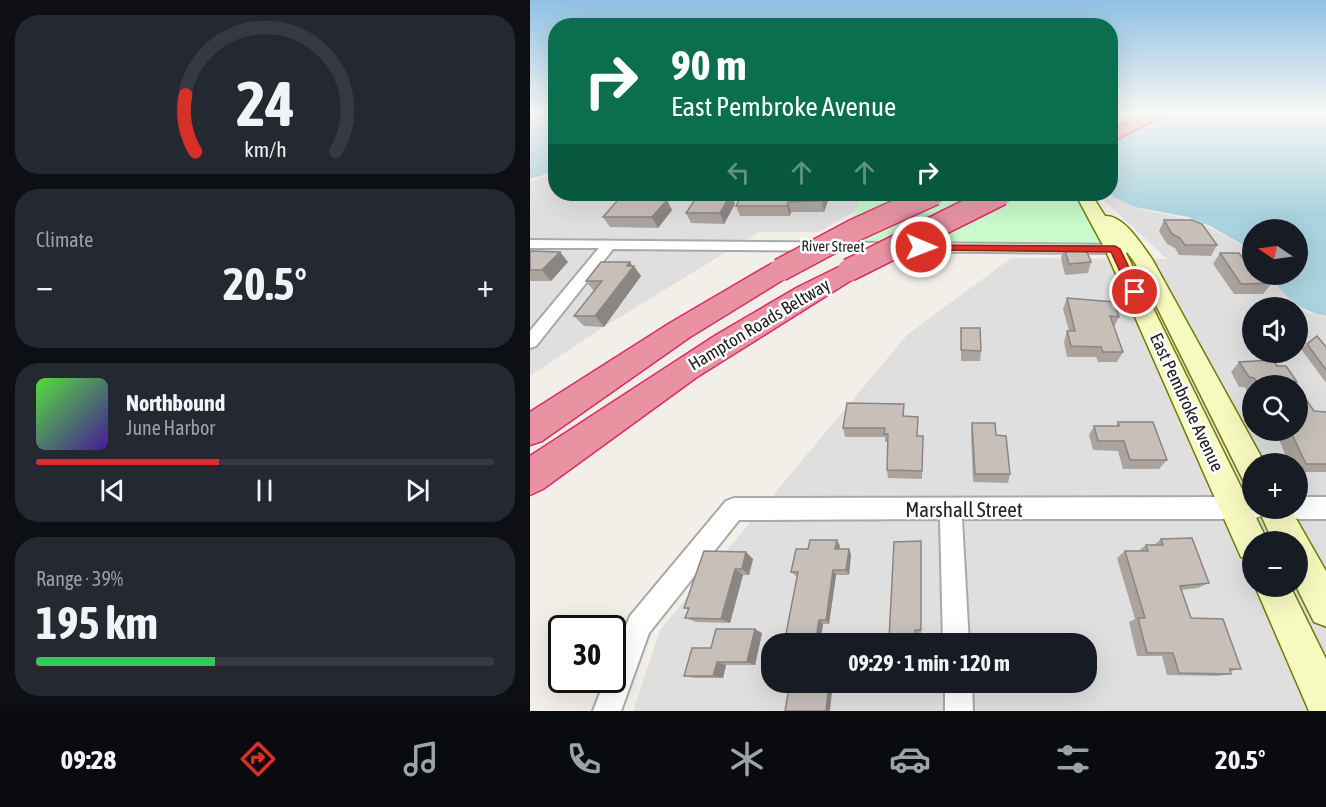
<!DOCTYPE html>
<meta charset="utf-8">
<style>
:root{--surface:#171b24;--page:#242831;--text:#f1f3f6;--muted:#9ea1a6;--line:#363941;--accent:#d93025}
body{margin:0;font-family:"Asap Condensed",sans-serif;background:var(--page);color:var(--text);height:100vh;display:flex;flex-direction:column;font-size:22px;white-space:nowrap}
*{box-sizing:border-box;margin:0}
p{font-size:20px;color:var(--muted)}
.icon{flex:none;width:33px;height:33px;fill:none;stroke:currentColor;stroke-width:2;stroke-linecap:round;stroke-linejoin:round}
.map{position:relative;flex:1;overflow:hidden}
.sheet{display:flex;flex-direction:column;gap:15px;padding:15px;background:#0d0f14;width:530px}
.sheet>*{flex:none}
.guide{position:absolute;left:18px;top:18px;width:570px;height:183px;border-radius:24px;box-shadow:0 6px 24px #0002;background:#0b6e4f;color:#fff;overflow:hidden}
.needle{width:39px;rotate:283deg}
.fabs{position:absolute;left:712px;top:219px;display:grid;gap:12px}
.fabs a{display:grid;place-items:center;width:66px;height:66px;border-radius:50%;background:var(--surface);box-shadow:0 6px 24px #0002;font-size:30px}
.speed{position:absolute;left:18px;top:615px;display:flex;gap:12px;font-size:30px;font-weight:700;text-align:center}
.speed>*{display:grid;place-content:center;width:78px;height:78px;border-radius:50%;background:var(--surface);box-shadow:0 6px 24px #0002;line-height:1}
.speed .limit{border:3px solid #111;border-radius:9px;background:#fff;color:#111}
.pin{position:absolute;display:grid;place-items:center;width:51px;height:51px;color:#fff;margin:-26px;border:3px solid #fff;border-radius:50%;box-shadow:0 2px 6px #0007}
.me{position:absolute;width:66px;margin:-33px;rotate:91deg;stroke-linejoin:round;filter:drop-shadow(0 0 4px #0008)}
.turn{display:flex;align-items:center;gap:21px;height:126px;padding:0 24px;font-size:27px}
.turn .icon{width:78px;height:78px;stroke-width:2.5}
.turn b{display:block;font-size:42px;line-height:51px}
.lanes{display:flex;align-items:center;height:57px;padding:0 24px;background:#0003;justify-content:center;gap:30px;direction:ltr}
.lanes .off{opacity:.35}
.big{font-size:45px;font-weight:700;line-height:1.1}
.sheet .card{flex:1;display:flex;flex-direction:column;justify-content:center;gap:9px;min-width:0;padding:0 21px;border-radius:24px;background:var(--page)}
.sheet .dial{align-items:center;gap:0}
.dial svg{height:156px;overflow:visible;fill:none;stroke:var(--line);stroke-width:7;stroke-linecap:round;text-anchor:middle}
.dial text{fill:var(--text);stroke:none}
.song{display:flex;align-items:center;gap:18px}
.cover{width:72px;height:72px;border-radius:9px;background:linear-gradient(135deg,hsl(110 70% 55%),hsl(260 70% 35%))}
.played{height:6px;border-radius:3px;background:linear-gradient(90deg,var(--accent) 40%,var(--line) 40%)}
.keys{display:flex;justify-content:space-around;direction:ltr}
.heat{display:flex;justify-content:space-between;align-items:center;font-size:33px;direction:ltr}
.charge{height:9px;border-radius:4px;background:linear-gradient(90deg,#34c759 39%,var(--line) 0)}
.trip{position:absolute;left:231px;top:633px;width:336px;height:60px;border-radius:24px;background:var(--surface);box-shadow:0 6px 24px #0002;font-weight:700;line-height:60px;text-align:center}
.tab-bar{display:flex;height:96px;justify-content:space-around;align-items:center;background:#090b0e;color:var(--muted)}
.tab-bar .icon{width:42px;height:42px}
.tab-bar .active{color:var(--accent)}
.tab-bar b{font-size:27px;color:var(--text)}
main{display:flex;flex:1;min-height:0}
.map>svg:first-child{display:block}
.residential{fill:#e0dfdf;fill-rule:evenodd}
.park{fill:#c8facc}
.water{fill:#aad3df}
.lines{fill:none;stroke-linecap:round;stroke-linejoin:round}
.minor-casing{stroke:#a9a9a9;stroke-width:4}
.secondary-casing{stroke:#707d05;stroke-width:3}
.motorway-casing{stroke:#dc2a67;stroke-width:3}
.minor{fill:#fff;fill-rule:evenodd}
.secondary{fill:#f7fabf;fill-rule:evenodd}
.motorway{fill:#e892a2;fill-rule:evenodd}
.motorway-bridge-casing{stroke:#dc2a67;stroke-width:25;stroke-linecap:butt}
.motorway-bridge{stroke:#e892a2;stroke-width:22}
.wall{fill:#aba49e}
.shaded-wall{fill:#8b8681}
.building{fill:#c7bfb8;stroke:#8b8681;stroke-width:1.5}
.route{fill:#d93025;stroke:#8d1f18;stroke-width:1.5}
.labels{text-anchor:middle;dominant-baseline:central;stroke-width:5;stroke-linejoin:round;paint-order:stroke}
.far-street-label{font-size:15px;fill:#222;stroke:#fff}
.street-label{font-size:18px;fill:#222;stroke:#fff}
.near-street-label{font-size:21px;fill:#222;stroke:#fff}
</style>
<main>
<section class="sheet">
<div class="card dial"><svg viewBox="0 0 100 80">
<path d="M14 69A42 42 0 1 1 86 69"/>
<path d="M14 69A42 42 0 0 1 9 40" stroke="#d93025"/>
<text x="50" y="56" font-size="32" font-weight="700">24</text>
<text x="50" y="72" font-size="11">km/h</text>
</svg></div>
<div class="card"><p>Climate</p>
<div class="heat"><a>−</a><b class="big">20.5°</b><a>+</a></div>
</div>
<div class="card">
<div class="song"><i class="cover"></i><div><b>Northbound</b><p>June Harbor</p></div></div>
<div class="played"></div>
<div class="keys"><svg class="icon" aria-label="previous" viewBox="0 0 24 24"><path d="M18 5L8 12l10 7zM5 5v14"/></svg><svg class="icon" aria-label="pause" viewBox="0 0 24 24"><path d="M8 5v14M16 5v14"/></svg><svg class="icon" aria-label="next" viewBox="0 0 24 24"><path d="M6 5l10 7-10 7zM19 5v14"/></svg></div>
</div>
<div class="card"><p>Range · 39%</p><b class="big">195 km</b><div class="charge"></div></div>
</section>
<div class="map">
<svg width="797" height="711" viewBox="0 0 797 711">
<rect width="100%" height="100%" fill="#f2efe9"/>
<g class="residential">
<polygon points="25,173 26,194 137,194 136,196 142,200 156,199 162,194 335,194 332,208 288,232 229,232 64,333 0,376 0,182"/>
<path d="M567,194H578L605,208L662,220L691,233L723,253V274L742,275L776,312L796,317V711H103L130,630L377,335L481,258L637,259ZM723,308H768V352H723ZM723,386H768V430H723ZM723,464H768V508H723ZM723,542H768V586H723ZM242,644H556V682H242Z"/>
</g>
<polygon class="park" points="333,194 547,194 587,249 311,248"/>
<g class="water">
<polygon points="0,114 25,114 26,171 0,179"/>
<path d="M581,114H796V316C777,314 747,294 743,275L768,274V230H723V251L682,227L658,217L604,207L578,194Z"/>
</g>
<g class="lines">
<defs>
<g id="minor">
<polygon points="0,240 596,245 603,249 596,253 83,249 6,346 0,348 0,331 69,248 0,248"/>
<polygon points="723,497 723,508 733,508 731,516 723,519 432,519 439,644 413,644 410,519 209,520 119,633 91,711 63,711 75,680 82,680 82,661 100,616 196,501 204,498"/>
<polygon points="768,497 797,497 797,519 768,519 760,516 758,508 768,508"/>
<polygon points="415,682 442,682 443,711 415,711"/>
</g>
<g id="secondary">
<path d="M549,194H561L575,216C594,215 612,245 622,259L733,460L735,464H723V484L713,480L605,263L592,245L738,542H723V561L711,557L575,249L547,197Z"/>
<polygon points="728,508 760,508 797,573 797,627 784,622 766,586 768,542 743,542"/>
<polygon points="725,586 760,586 797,661 797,711 779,711"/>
</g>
<g id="motorway">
<polygon points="615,114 636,114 580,143 580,131"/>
<polygon points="250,262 259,264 263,270 259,276 160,337 12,441 0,445 0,412 140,323 241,264"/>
<polygon points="319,262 328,264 332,270 328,276 167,377 13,489 0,495 0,456 186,335 268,287"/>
</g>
</defs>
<use href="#minor" class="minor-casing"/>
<use href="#secondary" class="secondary-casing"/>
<use href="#motorway" class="motorway-casing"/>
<use href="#minor" class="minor"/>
<use href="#secondary" class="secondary"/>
<use href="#motorway" class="motorway"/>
<defs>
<g id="motorway-bridge">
<polyline points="250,270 325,230 404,194"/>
<polyline points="319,270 471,194"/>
</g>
</defs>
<use href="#motorway-bridge" class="motorway-bridge-casing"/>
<use href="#motorway-bridge" class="motorway-bridge"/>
</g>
<g class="wall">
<polygon points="46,194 76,194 70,199 50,199"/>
<polygon points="300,195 294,212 261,212 260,216 210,216 206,206"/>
<polygon points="175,198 205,204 194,224 161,223 156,213"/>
<polygon points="137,200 142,210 128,228 80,227 73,217"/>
<polygon points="634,220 687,245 681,256 649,255 645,248 637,244 629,231"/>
<polygon points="534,247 561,262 558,273 535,275 531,258"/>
<polygon points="0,251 30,252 38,262 21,281 0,281"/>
<polygon points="690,253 718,265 742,283 733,294 704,294 683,264"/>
<polygon points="102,266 111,276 74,327 54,326 44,316 64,291 56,281"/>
<polygon points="537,298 589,317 584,327 593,352 587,362 568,362 566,357 537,357 534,342 537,331 539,331 533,309"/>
<polygon points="431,328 451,351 450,361 431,361"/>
<polygon points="777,344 797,348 797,384 771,349"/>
<polygon points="709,362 747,366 767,382 765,384 766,386 723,386 723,392 717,391 715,387 709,387 701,372"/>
<polygon points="784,411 797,412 797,472 768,472 768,464 759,464 745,430 768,430"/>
<polygon points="374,412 374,417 388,436 393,436 392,479 358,478 357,470 358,442 355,442 355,437 315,437 313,428"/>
<polygon points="588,422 637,460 629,469 593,469 588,451 563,450 559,435 564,426 586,426"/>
<polygon points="442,423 466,435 480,474 478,483 443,482 441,433"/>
<polygon points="631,539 679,583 668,588 651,590 661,618 711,669 701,671 701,674 688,676 637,675 632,656 607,656 599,622 605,619 587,558 595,551 608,551 616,545 624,545"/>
<polygon points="391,541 391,634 386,634 386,643 361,643 359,639"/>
<polygon points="310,546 309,549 319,549 321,555 319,575 306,575 299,624 293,624 290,644 254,644 267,577 261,572 278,549"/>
<polygon points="174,551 223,559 219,575 213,575 200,623 166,622 155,618 158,609 154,608"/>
<polygon points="232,633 225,665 196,665 193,678 165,678 154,676 181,648"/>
</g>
<g class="shaded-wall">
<polygon points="66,194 76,194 70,199"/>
<polygon points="201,194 205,204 194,224 190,213"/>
<polygon points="295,194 300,194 300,195 294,212 292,201"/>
<polygon points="137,200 142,210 128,228 122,217"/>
<polygon points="258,202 261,212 260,216 257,206"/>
<polygon points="30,252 38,262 21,281 12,270"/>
<polygon points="100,262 103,267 104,266 111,276 74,327 65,316"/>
<polygon points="307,540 310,546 308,555 305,549"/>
<polygon points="319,549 321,555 319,575 316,570"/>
<polygon points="216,552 223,559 219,575 212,569"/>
<polygon points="205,569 213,575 200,623 191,619"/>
<polygon points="303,570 306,575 299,624 296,620"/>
<polygon points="289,620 293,624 290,644 285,644"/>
<polygon points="225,629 232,633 225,665 217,662"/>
<polygon points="187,662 196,665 193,678 183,676"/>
<polygon points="299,682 303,682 300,711 296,711"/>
</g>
<g class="building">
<polygon points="178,194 201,194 190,213 156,213 166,198 175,198"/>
<polygon points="212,194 295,194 292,201 258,202 257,206 206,206"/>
<polygon points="88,200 137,200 122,217 73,217"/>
<polygon points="634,220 662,220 672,224 687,245 655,245 650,238 642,234"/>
<polygon points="534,247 555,247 561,262 539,264"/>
<polygon points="0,251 30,252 12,270 0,270"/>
<polygon points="690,253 709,253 718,265 723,265 723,274 735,274 742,283 711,284"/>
<polygon points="71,262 100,262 97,266 104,266 65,316 44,316 72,281 56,281"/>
<polygon points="537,298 584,302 589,317 580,316 593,352 573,352 571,347 541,346 537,331 545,331"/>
<polygon points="431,328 450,328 451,351 431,350"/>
<polygon points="787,336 797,348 797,371 777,344"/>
<polygon points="743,360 747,366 756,366 767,382 763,382 766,386 745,386 742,382 727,382 724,378 719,377 709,362"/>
<polygon points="768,388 784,411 797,412 797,464 776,464 760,430 768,430"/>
<polygon points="317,403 374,404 373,416 388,417 387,436 393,436 392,471 357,470 358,434 354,434 355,428 313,428"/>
<polygon points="588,422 623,422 637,460 600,460 594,441 568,441 564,426 589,426"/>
<polygon points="442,423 465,423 466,435 476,436 480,474 445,474"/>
<polygon points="662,538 679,583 650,586 661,618 693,619 711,669 700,669 701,674 649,673 643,653 617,653 608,618 615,618 595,551 618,551 616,545 633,545 631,539"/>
<polygon points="280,540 307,540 305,549 319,549 316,570 303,570 296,620 289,620 285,644 254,644 268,572 261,572 266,549 278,549"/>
<polygon points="391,541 391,630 385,630 385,640 359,639 364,542"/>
<polygon points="174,551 216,552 212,569 205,569 191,619 155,618 159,608 154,608"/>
<polygon points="186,629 225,629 217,662 187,662 183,676 154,676 162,648 181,648"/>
<polygon points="260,682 299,682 296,711 255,711"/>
</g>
<linearGradient id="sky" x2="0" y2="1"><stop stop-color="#8fc0e4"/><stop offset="0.53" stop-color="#f9f8f5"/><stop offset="1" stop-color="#f9f8f5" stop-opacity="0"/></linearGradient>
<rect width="797" height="214" fill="url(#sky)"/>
<polygon class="route" points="387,245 585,246 590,249 611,292 609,295 601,295 581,252 391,250 387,249"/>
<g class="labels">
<g class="far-street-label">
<text transform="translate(303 246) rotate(1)">River Street</text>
</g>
<g class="street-label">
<text transform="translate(229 324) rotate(-31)">Hampton Roads Beltway</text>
<text transform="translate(657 402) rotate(65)">East Pembroke Avenue</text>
</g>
<g class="near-street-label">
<text x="434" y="509">Marshall Street</text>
</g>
</g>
</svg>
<div class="fabs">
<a><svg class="needle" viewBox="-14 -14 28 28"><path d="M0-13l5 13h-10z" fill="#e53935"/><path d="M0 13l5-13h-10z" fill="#9ea1a6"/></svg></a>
<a><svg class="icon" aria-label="sound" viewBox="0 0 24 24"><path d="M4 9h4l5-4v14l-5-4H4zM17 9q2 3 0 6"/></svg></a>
<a><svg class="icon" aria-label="search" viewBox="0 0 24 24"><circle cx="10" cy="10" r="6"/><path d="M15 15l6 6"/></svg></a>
<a>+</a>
<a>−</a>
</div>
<div class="speed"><div class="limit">30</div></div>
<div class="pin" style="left:605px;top:292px;background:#d93025"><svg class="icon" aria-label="arrive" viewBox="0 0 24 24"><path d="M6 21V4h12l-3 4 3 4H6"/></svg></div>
<svg class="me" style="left:391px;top:247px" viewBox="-20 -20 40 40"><circle r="17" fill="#d93025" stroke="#fff" stroke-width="3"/><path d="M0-11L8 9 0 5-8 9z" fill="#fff"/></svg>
<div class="trip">09:29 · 1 min · 120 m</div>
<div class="guide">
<div class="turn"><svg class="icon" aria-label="right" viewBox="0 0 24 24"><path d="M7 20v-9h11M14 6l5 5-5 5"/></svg><div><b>90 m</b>East Pembroke Avenue</div></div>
<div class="lanes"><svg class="icon off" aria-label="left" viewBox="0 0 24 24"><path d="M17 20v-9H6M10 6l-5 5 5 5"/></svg><svg class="icon off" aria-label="ahead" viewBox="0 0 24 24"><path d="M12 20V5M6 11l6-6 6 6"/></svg><svg class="icon off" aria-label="ahead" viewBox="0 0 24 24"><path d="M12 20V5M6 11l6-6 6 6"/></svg><svg class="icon" aria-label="right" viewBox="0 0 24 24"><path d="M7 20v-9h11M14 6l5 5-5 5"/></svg></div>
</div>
</div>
</main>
<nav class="tab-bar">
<b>09:28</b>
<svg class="icon active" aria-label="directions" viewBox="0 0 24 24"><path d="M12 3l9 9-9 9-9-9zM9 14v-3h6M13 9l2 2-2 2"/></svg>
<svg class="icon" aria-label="music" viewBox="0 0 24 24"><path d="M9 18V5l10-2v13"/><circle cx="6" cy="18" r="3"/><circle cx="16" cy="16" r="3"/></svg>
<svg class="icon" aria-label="phone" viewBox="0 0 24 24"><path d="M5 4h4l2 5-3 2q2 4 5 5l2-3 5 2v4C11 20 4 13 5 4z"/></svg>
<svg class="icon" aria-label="climate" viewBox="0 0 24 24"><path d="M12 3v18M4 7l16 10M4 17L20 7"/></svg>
<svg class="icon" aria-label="car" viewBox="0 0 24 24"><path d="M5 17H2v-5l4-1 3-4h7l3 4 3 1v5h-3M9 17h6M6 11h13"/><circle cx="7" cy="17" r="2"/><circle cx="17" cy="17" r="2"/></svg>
<svg class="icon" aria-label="filters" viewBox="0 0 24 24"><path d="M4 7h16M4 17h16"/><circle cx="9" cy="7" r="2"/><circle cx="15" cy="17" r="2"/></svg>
<b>20.5°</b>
</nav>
